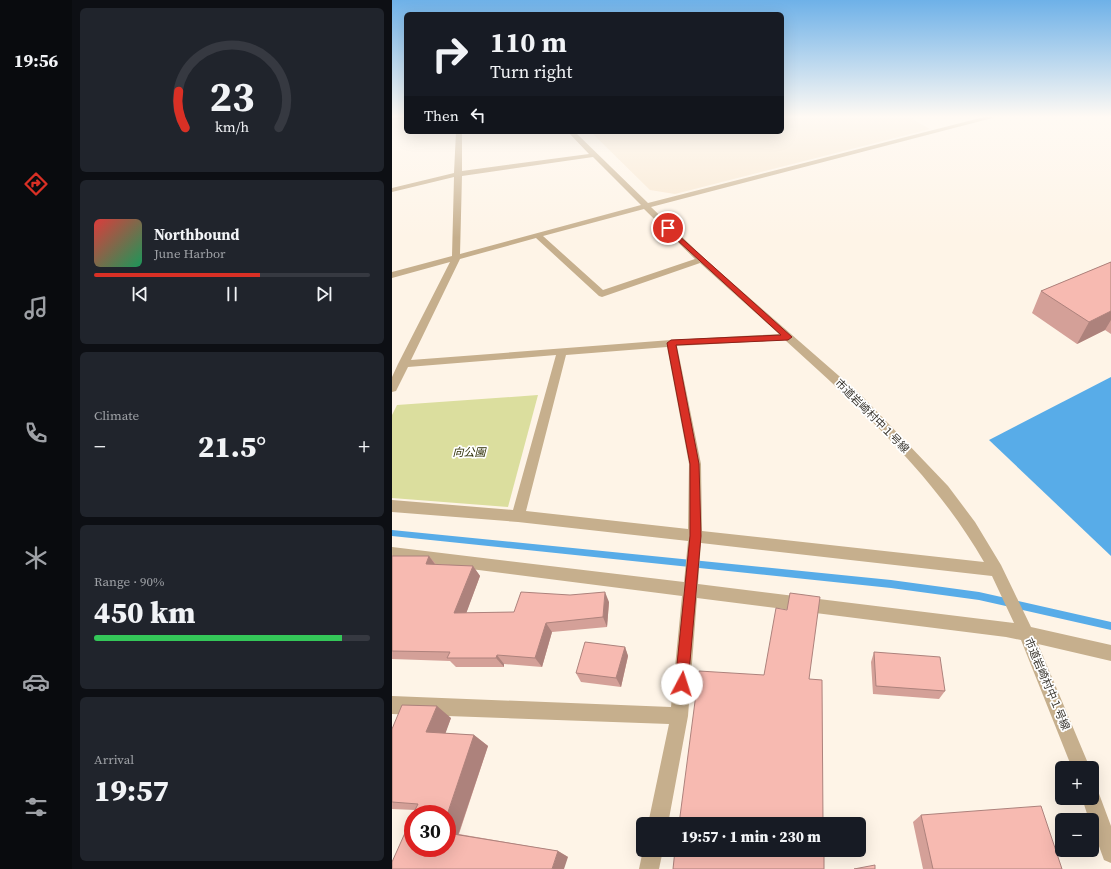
<!DOCTYPE html>
<meta charset="utf-8">
<style>
:root{--surface:#171b24;--page:#20242c;--text:#f1f3f6;--muted:#9ea1a6;--line:#363941;--accent:#d93025}
body{margin:0;font-family:"Source Serif 4","Noto Sans JP",serif;background:var(--page);color:var(--text);height:100vh;display:flex;flex-direction:column;font-size:15px;white-space:nowrap}
*{box-sizing:border-box;margin:0}
p{font-size:13px;color:var(--muted)}
.icon{flex:none;width:22px;height:22px;fill:none;stroke:currentColor;stroke-width:2;stroke-linecap:round;stroke-linejoin:round}
.map{position:relative;flex:1;overflow:hidden}
.drawer{display:flex;flex-direction:column;gap:8px;padding:8px;background:#0d0f14;width:320px}
.drawer>*{flex:none}
.top-card{position:absolute;left:12px;top:12px;width:380px;height:122px;border-radius:6px;box-shadow:0 4px 16px #0002;background:#171b24;color:var(--text);overflow:hidden}
.controls{position:absolute;left:663px;top:761px;display:grid;gap:8px}
.controls a{display:grid;place-items:center;width:44px;height:44px;border-radius:6px;background:var(--surface);box-shadow:0 4px 16px #0002;font-size:20px}
.speed{position:absolute;left:12px;top:805px;display:flex;gap:8px;font-size:20px;font-weight:700;text-align:center}
.speed>*{display:grid;place-content:center;width:52px;height:52px;border-radius:50%;background:var(--surface);box-shadow:0 4px 16px #0002;line-height:1}
.speed .limit{border:6px solid #d22;background:#fff;color:#111}
.pin{position:absolute;display:grid;place-items:center;width:34px;height:34px;color:#fff;margin:-17px;border:2px solid #fff;border-radius:50%;box-shadow:0 1px 4px #0007}
.me{position:absolute;width:44px;margin:-22px;rotate:5deg;stroke-linejoin:round;filter:drop-shadow(0 0 3px #0008)}
.turn{display:flex;align-items:center;gap:14px;height:84px;padding:0 20px;font-size:18px}
.turn .icon{width:52px;height:52px;stroke-width:2.5}
.turn b{display:block;font-size:28px;line-height:34px}
.then{display:flex;align-items:center;height:38px;padding:0 20px;background:#0003;gap:8px;font-size:15px}
.big{font-size:30px;font-weight:800;line-height:1.1}
.drawer .widget{flex:1;display:flex;flex-direction:column;justify-content:center;gap:6px;min-width:0;padding:0 14px;border-radius:6px;background:var(--page)}
.drawer .dial{align-items:center;gap:0}
.dial svg{height:104px;overflow:visible;fill:none;stroke:var(--line);stroke-width:7;stroke-linecap:round;text-anchor:middle}
.dial text{fill:var(--text);stroke:none}
.song{display:flex;align-items:center;gap:12px}
.cover{width:48px;height:48px;border-radius:6px;background:linear-gradient(135deg,hsl(0 70% 55%),hsl(150 70% 35%))}
.played{height:4px;border-radius:2px;background:linear-gradient(90deg,var(--accent) 60%,var(--line) 60%)}
.keys{display:flex;justify-content:space-around;direction:ltr}
.heat{display:flex;justify-content:space-between;align-items:center;font-size:22px;direction:ltr}
.charge{height:6px;border-radius:3px;background:linear-gradient(90deg,#34c759 90%,var(--line) 0)}
.trip{position:absolute;left:244px;top:817px;width:230px;height:40px;border-radius:6px;background:var(--surface);box-shadow:0 4px 16px #0002;font-weight:800;line-height:40px;text-align:center}
main{display:flex;flex:1;min-height:0}
.menu{display:flex;flex-direction:column;width:72px;justify-content:space-around;align-items:center;background:#090b0e;color:var(--muted)}
.menu .icon{width:28px;height:28px}
.menu .active{color:var(--accent)}
.menu b{font-size:18px;color:var(--text)}
.map>svg:first-child{display:block}
.built{fill:#f8e7d0}
.green{fill:#dbde9e}
.water{fill:#58ace8}
.lines{fill:none;stroke-linecap:round;stroke-linejoin:round}
.stream{fill:#58ace8;fill-rule:evenodd}
.minor{fill:#c6af8d;fill-rule:evenodd}
.wall{fill:#d4a098}
.shaded-wall{fill:#ad827c}
.building{fill:#f7bab1;stroke:#ad827c}
.route{fill:#d93025;stroke:#8d1f18}
.labels{text-anchor:middle;dominant-baseline:central;stroke-width:3.5;stroke-linejoin:round;paint-order:stroke}
.street-label{font-size:11px;fill:#38342d;stroke:#fff}
.park-label{font-size:11px;font-style:italic;fill:#2c2d03;stroke:#fff}
</style>
<main>
<nav class="menu">
<b>19:56</b>
<svg class="icon active" aria-label="directions" viewBox="0 0 24 24"><path d="M12 3l9 9-9 9-9-9zM9 14v-3h6M13 9l2 2-2 2"/></svg>
<svg class="icon" aria-label="music" viewBox="0 0 24 24"><path d="M9 18V5l10-2v13"/><circle cx="6" cy="18" r="3"/><circle cx="16" cy="16" r="3"/></svg>
<svg class="icon" aria-label="phone" viewBox="0 0 24 24"><path d="M5 4h4l2 5-3 2q2 4 5 5l2-3 5 2v4C11 20 4 13 5 4z"/></svg>
<svg class="icon" aria-label="climate" viewBox="0 0 24 24"><path d="M12 3v18M4 7l16 10M4 17L20 7"/></svg>
<svg class="icon" aria-label="car" viewBox="0 0 24 24"><path d="M5 17H2v-5l4-1 3-4h7l3 4 3 1v5h-3M9 17h6M6 11h13"/><circle cx="7" cy="17" r="2"/><circle cx="17" cy="17" r="2"/></svg>
<svg class="icon" aria-label="filters" viewBox="0 0 24 24"><path d="M4 7h16M4 17h16"/><circle cx="9" cy="7" r="2"/><circle cx="15" cy="17" r="2"/></svg>
</nav>
<section class="drawer">
<div class="widget dial"><svg viewBox="0 0 100 80">
<path d="M14 69A42 42 0 1 1 86 69"/>
<path d="M14 69A42 42 0 0 1 9 41" stroke="#d93025"/>
<text x="50" y="56" font-size="32" font-weight="700">23</text>
<text x="50" y="72" font-size="11">km/h</text>
</svg></div>
<div class="widget">
<div class="song"><i class="cover"></i><div><b>Northbound</b><p>June Harbor</p></div></div>
<div class="played"></div>
<div class="keys"><svg class="icon" aria-label="previous" viewBox="0 0 24 24"><path d="M18 5L8 12l10 7zM5 5v14"/></svg><svg class="icon" aria-label="pause" viewBox="0 0 24 24"><path d="M8 5v14M16 5v14"/></svg><svg class="icon" aria-label="next" viewBox="0 0 24 24"><path d="M6 5l10 7-10 7zM19 5v14"/></svg></div>
</div>
<div class="widget"><p>Climate</p>
<div class="heat"><a>−</a><b class="big">21.5°</b><a>+</a></div>
</div>
<div class="widget"><p>Range · 90%</p><b class="big">450 km</b><div class="charge"></div></div>
<div class="widget"><p>Arrival</p><b class="big">19:57</b></div>
</section>
<div class="map">
<svg width="719" height="869" viewBox="0 0 719 869">
<rect width="100%" height="100%" fill="#fef4e7"/>
<polygon class="built" points="390,116 529,116 520,119 538,129 283,194 258,190 199,132 390,132"/>
<polygon class="green" points="146,395 116,507 0,498 0,415 5,405"/>
<polygon class="water" points="719,377 719,556 597,440"/>
<g class="lines">
<polygon class="stream" points="0,530 499,580 587,592 719,622 719,630 587,600 499,588 0,536"/>
<g class="minor">
<polygon points="0,116 14,116 14,118 0,120"/>
<path d="M596,116H608L259,207L312,258L470,396L556,486L583,522L609,565L639,627L719,645V661L646,644L698,768H680L629,640L614,637L305,598L296,716L276,824H256L277,724L0,714V696L279,707L290,596L0,559V547L292,582L296,541L126,522L0,512V500L121,510L164,355L16,367L4,391L0,392V377L6,364L58,262L0,278V272L60,256L62,177L0,192V188L62,173L64,132H70V171L197,154L176,132H183L256,203ZM201,157L249,205L68,254L70,176ZM252,209L303,259L211,290L151,236ZM144,238L207,296L210,297L308,263L387,334L279,340L19,360L68,259ZM393,340C467,407 542,475 592,562L310,531L309,464L285,346ZM275,347L297,464L296,529L134,511L174,355ZM309,543L600,576L622,623L306,584Z"/>
<polygon points="700,789 706,791 719,826 719,863 712,860 700,827 700,820 697,820 690,798 700,798"/>
<polygon points="251,850 271,850 267,869 247,869"/>
</g>
</g>
<g class="wall">
<polygon points="719,262 719,334 713,330 685,344 640,313 649,291"/>
<polygon points="0,555 1,556 37,556 44,564 81,566 88,576 74,613 122,612 217,602 215,627 160,632 150,667 112,664 112,667 64,667 58,661 0,659"/>
<polygon points="233,647 236,656 229,687 189,682 184,673"/>
<polygon points="482,652 553,691 547,699 481,694 479,662"/>
<polygon points="59,718 53,733 82,735 96,746 67,834 166,851 176,857 0,869 23,810 0,809 0,729"/>
<polygon points="529,815 670,869 531,869 521,822"/>
</g>
<g class="shaded-wall">
<polygon points="719,311 719,320 713,330 685,344 697,322"/>
<polygon points="37,556 45,567 34,564"/>
<polygon points="81,566 88,576 71,622 62,613"/>
<polygon points="213,592 217,602 215,627 211,617"/>
<polygon points="154,623 160,632 150,667 143,658"/>
<polygon points="233,647 236,656 229,687 224,678"/>
<polygon points="105,655 112,664 112,667 104,658"/>
<polygon points="45,706 59,718 50,743 34,732"/>
<polygon points="82,735 96,746 65,838 55,834 55,815"/>
<polygon points="166,851 176,857 172,869 160,869"/>
</g>
<g class="building">
<polygon points="719,262 719,311 697,322 649,291"/>
<polygon points="0,556 37,556 34,564 81,566 62,613 122,612 129,592 178,595 213,592 211,617 154,623 143,658 105,655 104,658 55,658 58,652 0,651"/>
<polygon points="398,593 428,597 417,679 430,680 431,824 287,824 307,671 372,675 384,608 395,610"/>
<polygon points="193,642 233,647 224,678 184,673"/>
<polygon points="482,652 548,657 553,691 484,686"/>
<polygon points="10,705 45,706 34,732 82,735 55,815 55,814 21,814 26,804 0,802 0,729"/>
<polygon points="649,806 670,869 541,869 529,815"/>
<polygon points="21,815 21,848 55,848 55,833 166,851 160,869 0,869 0,862"/>
<polygon points="283,850 432,850 432,869 281,869"/>
<polygon points="483,865 483,869 462,869"/>
</g>
<linearGradient id="sky" x2="0" y2="1"><stop stop-color="#6eb1e8"/><stop offset="0.49" stop-color="#fffaf4"/><stop offset="1" stop-color="#fffaf4" stop-opacity="0"/></linearGradient>
<rect width="719" height="238" fill="url(#sky)"/>
<polygon class="route" points="276,226 400,337 396,340 284,345 307,464 309,536 296,684 294,689 290,691 285,689 283,684 298,536 298,464 275,343 279,340 389,335 273,229 273,227"/>
<g class="labels">
<g class="street-label">
<text transform="translate(480 416) rotate(45)">市道岩崎村中１号線</text>
<text transform="translate(655 684) rotate(67)">市道岩崎村中１号線</text>
</g>
<g class="park-label">
<text x="77" y="452">向公園</text>
</g>
</g>
</svg>
<div class="controls">
<a>+</a>
<a>−</a>
</div>
<div class="speed"><div class="limit">30</div></div>
<div class="pin" style="left:276px;top:228px;background:#d93025"><svg class="icon" aria-label="arrive" viewBox="0 0 24 24"><path d="M6 21V4h12l-3 4 3 4H6"/></svg></div>
<svg class="me" style="left:290px;top:684px" viewBox="-20 -20 40 40"><circle r="19" fill="#fff"/><path d="M0-13L10 11 0 6-10 11z" fill="#d93025"/></svg>
<div class="trip">19:57 · 1 min · 230 m</div>
<div class="top-card">
<div class="turn"><svg class="icon" aria-label="right" viewBox="0 0 24 24"><path d="M7 20v-9h11M14 6l5 5-5 5"/></svg><div><b>110 m</b>Turn right</div></div>
<div class="then">Then<svg class="icon" aria-label="left" viewBox="0 0 24 24"><path d="M17 20v-9H6M10 6l-5 5 5 5"/></svg></div>
</div>
</div>
</main>
